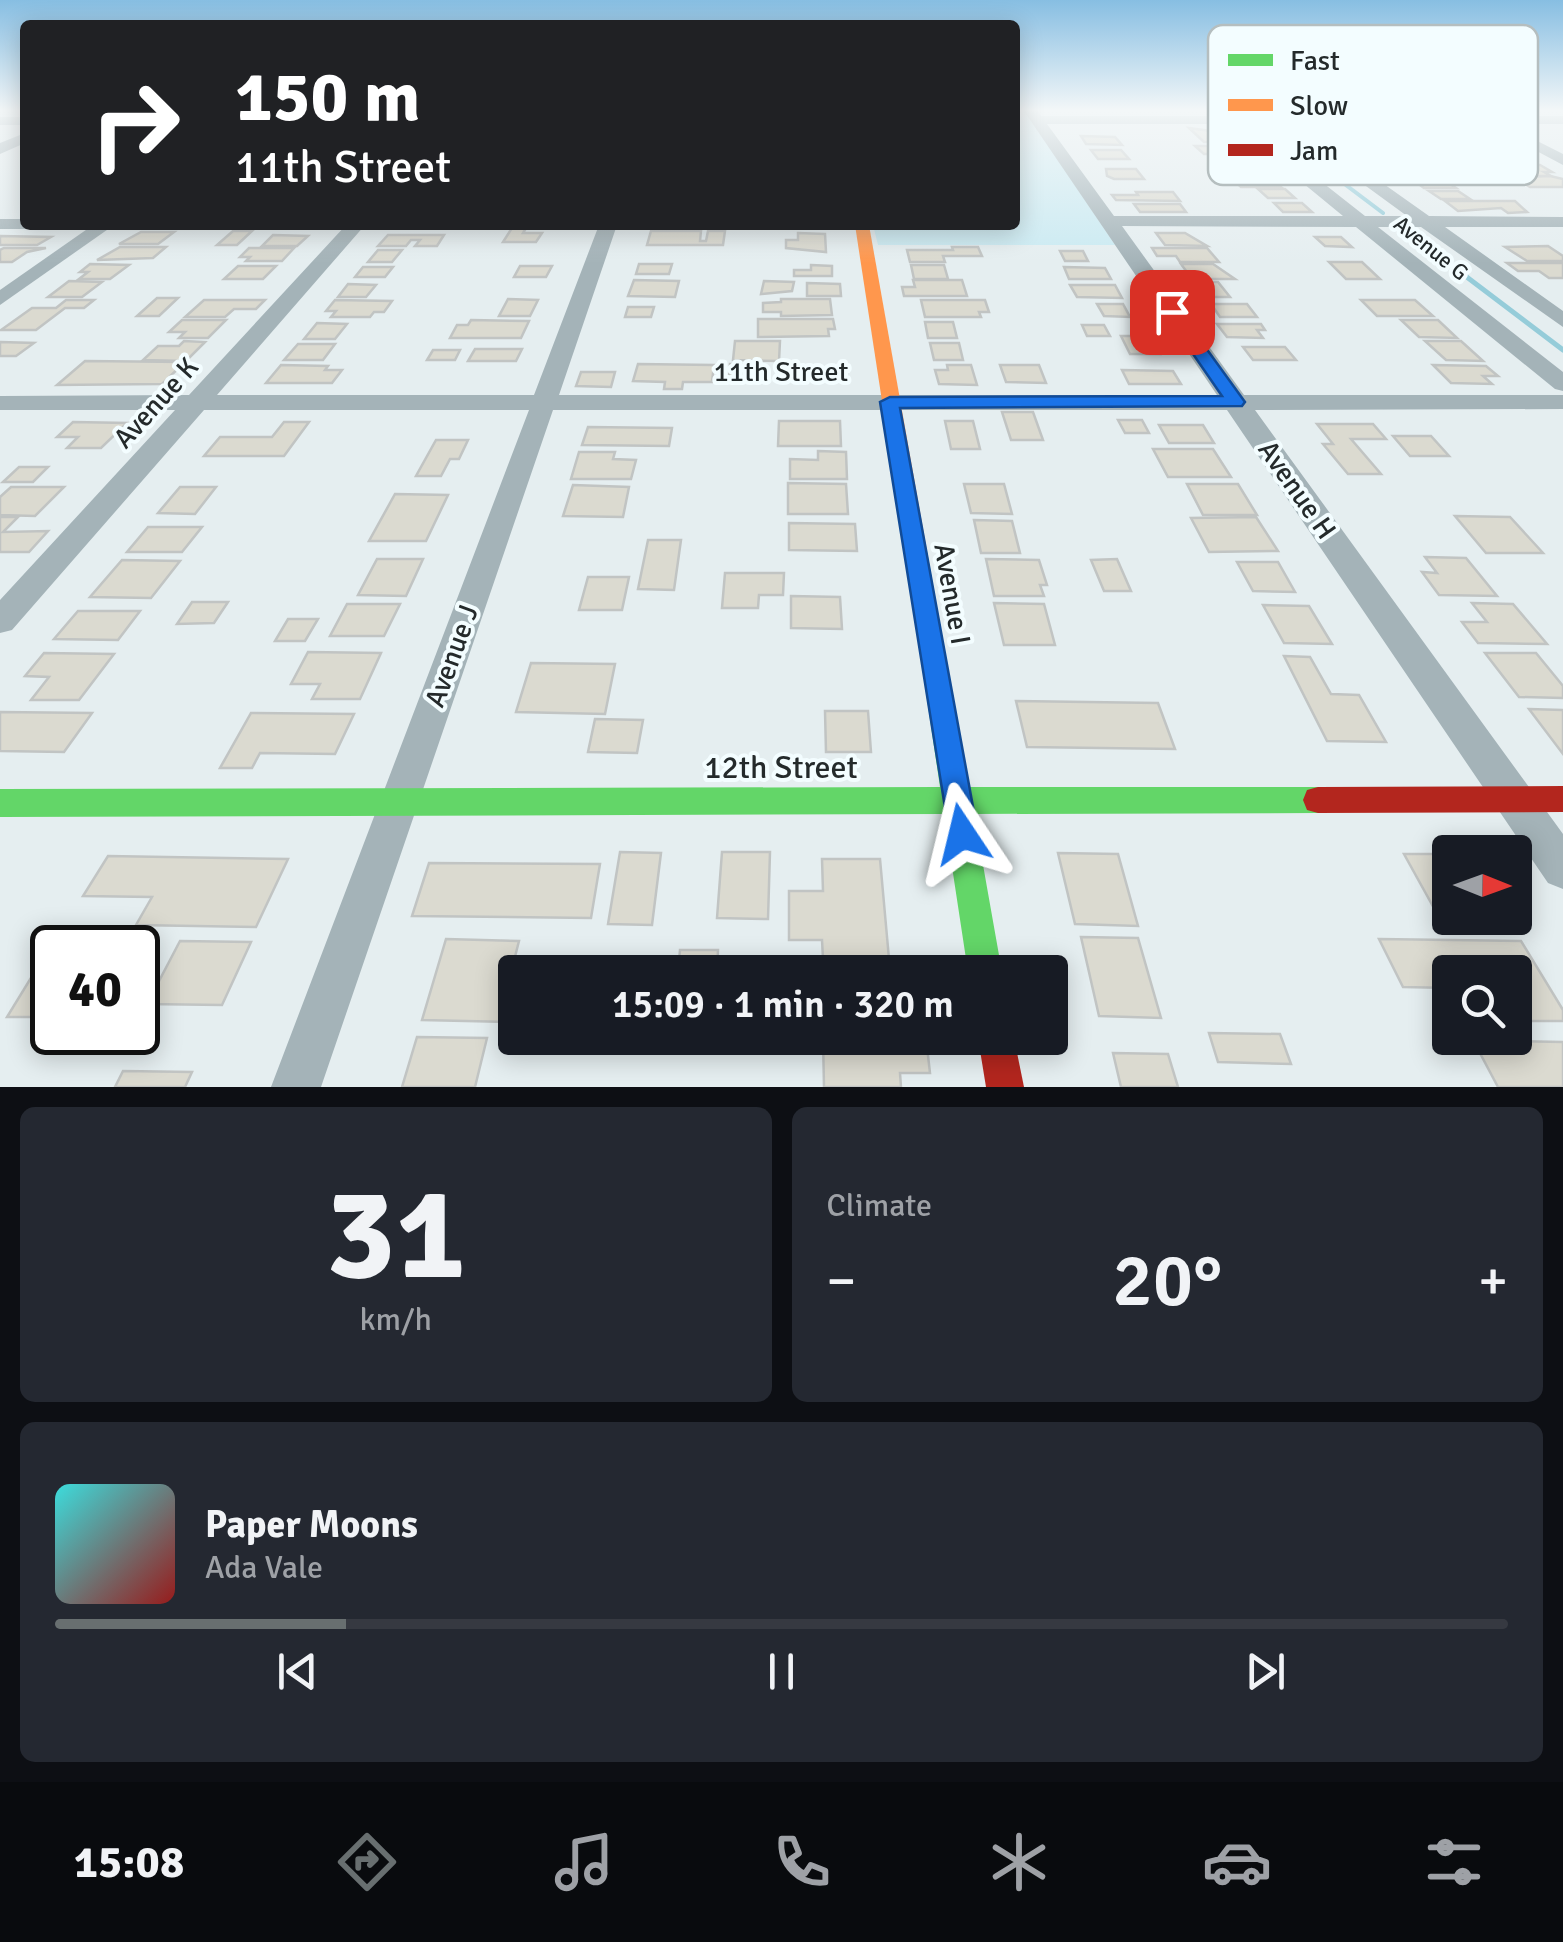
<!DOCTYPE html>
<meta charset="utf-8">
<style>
:root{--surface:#171b24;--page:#242831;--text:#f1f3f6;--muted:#9ea1a6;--line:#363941;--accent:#686f70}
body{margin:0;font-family:Signika,sans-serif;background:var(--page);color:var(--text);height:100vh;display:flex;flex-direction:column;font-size:38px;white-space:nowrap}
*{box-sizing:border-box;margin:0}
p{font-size:32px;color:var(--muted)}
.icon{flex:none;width:55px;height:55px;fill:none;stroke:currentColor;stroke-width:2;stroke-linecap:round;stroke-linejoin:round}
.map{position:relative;height:1087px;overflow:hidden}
.panel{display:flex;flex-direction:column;gap:20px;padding:20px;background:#0d0f14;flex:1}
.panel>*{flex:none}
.hud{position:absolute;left:20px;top:20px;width:1000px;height:210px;border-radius:10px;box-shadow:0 5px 25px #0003;background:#202124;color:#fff;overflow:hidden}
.needle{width:65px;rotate:91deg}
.fabs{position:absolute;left:1432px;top:835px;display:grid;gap:20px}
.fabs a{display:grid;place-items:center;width:100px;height:100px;border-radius:10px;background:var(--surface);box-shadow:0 5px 25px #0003;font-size:50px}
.speed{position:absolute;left:30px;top:925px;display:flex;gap:20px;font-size:50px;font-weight:700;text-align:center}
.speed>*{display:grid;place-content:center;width:130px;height:130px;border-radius:50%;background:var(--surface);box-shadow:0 5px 25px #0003;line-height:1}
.speed .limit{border:5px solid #111;border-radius:15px;background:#fff;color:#111}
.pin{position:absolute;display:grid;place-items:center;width:85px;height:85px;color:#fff;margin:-42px;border-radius:20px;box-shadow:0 5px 15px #0006}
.me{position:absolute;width:110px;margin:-55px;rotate:350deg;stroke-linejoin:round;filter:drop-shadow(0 0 8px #0008)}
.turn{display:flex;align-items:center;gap:35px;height:210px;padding:0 50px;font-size:45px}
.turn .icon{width:130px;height:130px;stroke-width:2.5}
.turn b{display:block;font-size:70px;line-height:85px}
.big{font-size:75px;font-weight:600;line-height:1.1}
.panel .card{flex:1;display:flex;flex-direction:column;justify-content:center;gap:15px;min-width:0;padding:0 35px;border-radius:15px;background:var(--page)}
.panel .dial{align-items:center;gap:0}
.dial b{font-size:130px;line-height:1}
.song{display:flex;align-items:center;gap:30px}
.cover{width:120px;height:120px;border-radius:15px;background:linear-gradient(135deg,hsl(180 70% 55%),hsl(0 70% 35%))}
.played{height:10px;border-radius:5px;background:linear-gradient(90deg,var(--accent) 20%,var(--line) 20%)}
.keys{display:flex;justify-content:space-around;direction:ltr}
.heat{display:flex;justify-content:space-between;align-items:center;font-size:55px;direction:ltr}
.panel .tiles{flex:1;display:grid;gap:20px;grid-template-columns:1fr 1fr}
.card:last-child{grid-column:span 2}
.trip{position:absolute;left:498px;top:955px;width:570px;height:100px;border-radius:10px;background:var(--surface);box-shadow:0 5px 25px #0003;font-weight:600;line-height:100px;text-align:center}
.menu{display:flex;height:160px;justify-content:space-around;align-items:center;background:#090b0e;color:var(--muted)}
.menu .icon{width:70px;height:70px}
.menu .current{color:var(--accent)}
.menu b{font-size:45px;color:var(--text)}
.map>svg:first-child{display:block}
.green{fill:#caeaf2}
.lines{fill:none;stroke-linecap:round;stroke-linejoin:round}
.stream-far1{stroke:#95ccd9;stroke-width:4}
.stream{stroke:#95ccd9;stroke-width:5}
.building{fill:#dbdad0;stroke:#c1c4c3;stroke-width:2.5}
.street{fill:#a4b3b8;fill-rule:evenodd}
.fast{fill:#63d668;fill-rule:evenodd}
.slow{fill:#ff974d;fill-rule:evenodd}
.jam{fill:#b3261e;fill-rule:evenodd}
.route{fill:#1a73e8;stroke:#114b97;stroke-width:2.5}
.labels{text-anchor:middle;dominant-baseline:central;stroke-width:8;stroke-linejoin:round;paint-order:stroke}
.far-street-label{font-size:22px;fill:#242a2b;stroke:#f3fdff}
.street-label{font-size:28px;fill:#242a2b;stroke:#f3fdff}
.near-street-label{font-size:32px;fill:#242a2b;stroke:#f3fdff}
.key{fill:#f3fdff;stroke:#b5bebf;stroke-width:2.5}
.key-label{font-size:28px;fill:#242a2b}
</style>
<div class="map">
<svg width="1563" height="1087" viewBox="0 0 1563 1087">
<rect width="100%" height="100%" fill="#e5eef0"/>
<polygon class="green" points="1015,111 1025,111 1115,245 878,245 873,225 1015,225"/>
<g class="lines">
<polyline class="stream-far1" points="1269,127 1383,213"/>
<polyline class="stream" points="1410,234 1563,350"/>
</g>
<g class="building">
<polygon points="1189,128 1218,132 1229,142 1204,142"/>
<polygon points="1081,136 1115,137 1122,145 1086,144"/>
<polygon points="1195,146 1231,146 1245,154 1204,154"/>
<polygon points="1091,150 1121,150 1129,159 1098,159"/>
<polygon points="1509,165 1540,165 1552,172 1544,172 1551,176 1524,176"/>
<polygon points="1106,169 1136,169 1144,179 1114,179 1107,176"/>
<polygon points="1550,176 1563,179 1563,187 1530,187 1520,181 1533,181 1524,177"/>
<polygon points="1230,177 1269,177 1281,187 1241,187"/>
<polygon points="1422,177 1440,177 1456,188 1424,188 1413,180 1426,180"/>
<polygon points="1258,189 1285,189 1295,198 1268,198"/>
<polygon points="1429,191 1458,191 1470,199 1441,199"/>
<polygon points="1136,192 1173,192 1180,201 1116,200 1112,195 1138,195"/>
<polygon points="1445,201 1515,201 1527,212 1508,213 1501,208 1458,211"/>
<polygon points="1274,203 1302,203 1312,212 1283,212"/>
<polygon points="1134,204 1180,204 1186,212 1140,212"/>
<polygon points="512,228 526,228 523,233 542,233 536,242 503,242"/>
<polygon points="233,231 252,231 237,245 217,245"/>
<polygon points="651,231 701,231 700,241 706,241 708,231 725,231 723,245 647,245"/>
<polygon points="141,232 174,232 158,244 119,244"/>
<polygon points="798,233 825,234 826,252 786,248 786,240 798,240"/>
<polygon points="1156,233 1185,233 1207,246 1165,245"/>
<polygon points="273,235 308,236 297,246 262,246"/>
<polygon points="388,235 444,235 437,246 415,246 420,240 411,240 406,246 378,246"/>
<polygon points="0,236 51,237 37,245 0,245"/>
<polygon points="1315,237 1341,237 1352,247 1325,246"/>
<polygon points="1548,246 1563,256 1563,261 1527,261 1505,247"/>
<polygon points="120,247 166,247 153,258 97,260"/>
<polygon points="952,247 978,247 982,256 943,256 945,262 910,262 907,250 953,250"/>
<polygon points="4,248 46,248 27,252 12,262 0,262 0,250"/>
<polygon points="249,248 294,248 282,261 246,261 250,257 240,257"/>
<polygon points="1152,248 1207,248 1219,262 1180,262 1176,256 1157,256"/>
<polygon points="378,250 402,250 392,262 368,262"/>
<polygon points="1060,251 1083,251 1088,261 1065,261"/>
<polygon points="1329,262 1362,262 1380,279 1346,279"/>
<polygon points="1507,263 1563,263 1563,278 1549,278 1539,271 1518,271"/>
<polygon points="90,264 129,265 110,279 79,279 88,272 80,272"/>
<polygon points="639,264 672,264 669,274 636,274"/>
<polygon points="1181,264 1213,264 1235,279 1192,279"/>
<polygon points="811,265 832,266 832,276 794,276 794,270 811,270"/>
<polygon points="911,265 944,265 948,279 914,279"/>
<polygon points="238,266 276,266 263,279 224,279"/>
<polygon points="520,266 552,266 546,277 514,277"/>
<polygon points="363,267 393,267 385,277 355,277"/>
<polygon points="1064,267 1105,268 1111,279 1069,279"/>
<polygon points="634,280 679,281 675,297 628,296"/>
<polygon points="913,280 962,280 967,296 904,296 902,287 915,287"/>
<polygon points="69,281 102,282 82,297 48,297"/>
<polygon points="764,281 794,282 792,291 761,294"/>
<polygon points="1191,282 1218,282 1230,297 1202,297"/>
<polygon points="807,283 840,284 841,296 807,296"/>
<polygon points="348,284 376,285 366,297 338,297"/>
<polygon points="1070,285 1115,285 1122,298 1077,297"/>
<polygon points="157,298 178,298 159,316 137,316"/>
<polygon points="508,299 538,300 530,316 499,316"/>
<polygon points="781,299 830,299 832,315 781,316 781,312 763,312 763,303 781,302"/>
<polygon points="66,300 94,300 84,308 65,308 36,330 1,330 32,308 56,308"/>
<polygon points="204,300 265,300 256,309 234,309 225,317 185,317"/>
<polygon points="335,300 392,301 384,312 374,312 370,317 331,317 336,311 326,311"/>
<polygon points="921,300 985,300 989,312 979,312 981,317 925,317"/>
<polygon points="1361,300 1415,300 1433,316 1377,316"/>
<polygon points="1097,304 1123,304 1130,317 1104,316"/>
<polygon points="1211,304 1247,304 1257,317 1220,317"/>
<polygon points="628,307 654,307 651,317 625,317"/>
<polygon points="758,319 833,319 835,329 828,329 829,336 758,337"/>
<polygon points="182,320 226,320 208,338 179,338 185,332 169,332"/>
<polygon points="471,320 529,321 521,338 450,338 457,325 468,325"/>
<polygon points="1401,320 1438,320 1457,338 1419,337"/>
<polygon points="925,322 953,322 957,338 928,338"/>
<polygon points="317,323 347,324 335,339 304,339"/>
<polygon points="1217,324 1261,324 1265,330 1257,330 1263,338 1227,337"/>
<polygon points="1082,325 1104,325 1110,336 1087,336"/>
<polygon points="1121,336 1150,336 1160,354 1130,354"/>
<polygon points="184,341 205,342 186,361 143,360 158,346 179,346"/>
<polygon points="735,341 780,341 779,361 733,360"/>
<polygon points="1425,341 1461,341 1483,361 1446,360"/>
<polygon points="0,342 34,343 16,356 0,356"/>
<polygon points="930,343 959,343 963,360 934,360"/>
<polygon points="298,344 335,344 323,360 284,360"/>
<polygon points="1243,347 1285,347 1296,360 1253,360"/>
<polygon points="475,349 522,349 516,361 468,361"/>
<polygon points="433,350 460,350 455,360 427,360"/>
<polygon points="85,361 185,362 162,384 57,385"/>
<polygon points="638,364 714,365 712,382 683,382 682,389 664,389 665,382 633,381"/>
<polygon points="730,364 760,365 760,377 729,377"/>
<polygon points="281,365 328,366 325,370 342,370 332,383 266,383"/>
<polygon points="947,365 971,365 977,385 939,384 935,370 948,370"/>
<polygon points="1000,365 1039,365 1046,383 1006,382"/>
<polygon points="1433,365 1486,366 1498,376 1483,376 1492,384 1451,383"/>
<polygon points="1122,370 1173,371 1181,384 1129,384"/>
<polygon points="581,372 615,372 611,387 576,386"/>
<polygon points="1002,412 1033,412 1043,440 1011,440"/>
<polygon points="1118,420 1142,420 1149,433 1125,433"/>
<polygon points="779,421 840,421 841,446 778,446"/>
<polygon points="945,421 973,421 980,449 951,449"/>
<polygon points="73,422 127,423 101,448 67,448 78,437 57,437"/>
<polygon points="284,422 309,422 284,456 204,456 220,437 272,437"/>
<polygon points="1317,424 1373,424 1386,439 1351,439 1381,474 1348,474 1323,444 1333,444"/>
<polygon points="1159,425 1203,425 1214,443 1169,443"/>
<polygon points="588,427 672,428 669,446 582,445"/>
<polygon points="1393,436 1431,436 1449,456 1410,456"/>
<polygon points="436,440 468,440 459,459 450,459 441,476 416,476"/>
<polygon points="1153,449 1213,449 1231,477 1168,477"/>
<polygon points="818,451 846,452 847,479 790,479 790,459 818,460"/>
<polygon points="579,452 615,452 613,459 636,460 631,479 571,479"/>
<polygon points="19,467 48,467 33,482 3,482"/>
<polygon points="788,483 846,484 848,514 788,514"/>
<polygon points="964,484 1004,484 1012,514 971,513"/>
<polygon points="1187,484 1238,484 1257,515 1203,515"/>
<polygon points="573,485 629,487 623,517 563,516"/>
<polygon points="11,487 64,487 35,516 0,515 0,497"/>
<polygon points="180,487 216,487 195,514 158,513"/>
<polygon points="395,494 448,495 426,541 369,541"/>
<polygon points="1455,516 1510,517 1543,553 1486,553"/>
<polygon points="0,517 18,517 3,532 48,531 29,552 0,552"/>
<polygon points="1256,517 1278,551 1209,552 1191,518"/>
<polygon points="974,520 1012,521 1020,553 981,553"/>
<polygon points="789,523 855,524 857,551 789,550"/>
<polygon points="148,527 202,527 182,552 127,552"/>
<polygon points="648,540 681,540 674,590 638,589"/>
<polygon points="1425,557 1466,558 1497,596 1439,595 1422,572 1437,573"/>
<polygon points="377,559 423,559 406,596 358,595"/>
<polygon points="986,559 1039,560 1047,585 1040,585 1044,596 994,596"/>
<polygon points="1117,559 1131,591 1104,591 1091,560"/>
<polygon points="122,560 180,561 151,598 90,597"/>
<polygon points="1237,562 1278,562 1295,592 1253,591"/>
<polygon points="725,573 784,573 783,595 759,595 758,608 722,608"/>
<polygon points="588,577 629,577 622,610 579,610"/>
<polygon points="791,596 840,597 842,629 791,628"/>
<polygon points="192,602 228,602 214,623 177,624"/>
<polygon points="994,603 1044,604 1055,645 1004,645"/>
<polygon points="1472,603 1513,604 1547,644 1478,643 1462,622 1487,622"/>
<polygon points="347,604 400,604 384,636 330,636"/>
<polygon points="1263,605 1309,606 1332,644 1284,643"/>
<polygon points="78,611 140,611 118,640 54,639"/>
<polygon points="288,619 318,619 305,641 275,641"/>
<polygon points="308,652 381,653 360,699 312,699 320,684 291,684"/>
<polygon points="44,653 114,654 79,700 31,700 49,677 25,676"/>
<polygon points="1485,653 1536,653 1563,686 1563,698 1519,697"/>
<polygon points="1284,656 1310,657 1331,694 1359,695 1386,742 1327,741"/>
<polygon points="531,663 615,664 605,714 516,712"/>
<polygon points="1016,701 1158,703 1175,749 1027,747"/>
<polygon points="1529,709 1563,710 1563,754"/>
<polygon points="825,711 868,711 871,752 826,752"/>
<polygon points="0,712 92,713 64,752 0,751"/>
<polygon points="251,713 354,714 335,754 260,753 252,768 220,768"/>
<polygon points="595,719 643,720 637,753 588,752"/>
<polygon points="620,852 661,853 652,925 608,924"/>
<polygon points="722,852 770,852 768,919 717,918"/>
<polygon points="1058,853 1118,854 1138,926 1075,924"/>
<polygon points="1404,854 1450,854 1450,918 1503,920 1440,919"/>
<polygon points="108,856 288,859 256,927 136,925 152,897 83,896"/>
<polygon points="822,859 880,859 889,959 823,959 822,940 789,940 789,891 823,891"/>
<polygon points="429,863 600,864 591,918 412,916"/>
<polygon points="1081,937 1138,938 1161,1018 1099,1016"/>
<polygon points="446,939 519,941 508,984 515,984 515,1022 422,1020"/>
<polygon points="1379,939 1521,941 1563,1010 1563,1021 1515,1021 1515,972 1450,972 1450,988 1403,987"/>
<polygon points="180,941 251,942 222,1005 147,1004"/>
<polygon points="680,950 718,950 717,972 678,972"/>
<polygon points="37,968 52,968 52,1017 7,1017"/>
<polygon points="1209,1033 1280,1034 1291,1064 1218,1062"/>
<polygon points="417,1037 487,1038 475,1087 402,1087"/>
<polygon points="823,1038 926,1038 930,1073 900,1073 901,1087 824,1087"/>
<polygon points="1473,1040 1563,1042 1563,1087 1498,1087"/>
<polygon points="1113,1053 1168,1054 1178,1087 1121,1087"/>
<polygon points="123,1071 192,1072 185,1087 115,1087"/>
</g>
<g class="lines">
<g class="street">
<path d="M1024,111H1038L1041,116H1222L1229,112L1237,116H1563V124H1504L1563,154V165L1486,124H1299L1429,216L1563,217V227H1445L1563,311V327L1421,227H1378L1563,372V391L1555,389L1356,227L1122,226L1244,395H1563V409L1255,410L1563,834V889L1548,883L1227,410H553L321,1087H271L529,410H204L12,630L0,633V600L175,410H0V396L189,395L346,225H365L217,395H534L599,225H617L559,395H1217ZM1047,124H1231L1343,216H1114ZM1248,124H1281L1407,216H1365Z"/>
<rect x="0" y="117" width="25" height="8"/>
<polygon points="25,133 25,143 0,154 0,143"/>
<polygon points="0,219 25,219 25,225 33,225 25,229 0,229"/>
<polygon points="93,225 114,225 0,305 0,290"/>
</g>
<polygon class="fast" points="916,543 927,551 969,787 1318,787 1329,790 1333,800 1329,810 1318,813 974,814 1002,972 968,972 944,814 0,817 0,789 940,787 905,551"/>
<polygon class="slow" points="855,225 869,225 927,551 916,559 905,551"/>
<g class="jam">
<polygon points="1563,786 1563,812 1318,813 1307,810 1303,800 1307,790 1318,787"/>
<polygon points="978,1038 1014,1038 1024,1087 986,1087"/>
</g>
</g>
<linearGradient id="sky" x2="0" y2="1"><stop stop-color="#87bee2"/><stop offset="0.42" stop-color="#f3f7f8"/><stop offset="1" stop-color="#f3f7f8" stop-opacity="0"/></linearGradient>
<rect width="1563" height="263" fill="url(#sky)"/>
<polygon class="route" points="1166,308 1177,308 1245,402 1242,406 900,408 978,834 973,845 962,849 951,845 880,402 890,397 1222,396 1164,312"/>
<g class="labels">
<g class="far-street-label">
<text transform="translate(1431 248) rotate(39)">Avenue G</text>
</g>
<g class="street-label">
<text x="781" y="372">11th Street</text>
<text transform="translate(156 403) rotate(-48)">Avenue K</text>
<text transform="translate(1297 490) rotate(55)">Avenue H</text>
<text transform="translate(952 594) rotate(80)">Avenue I</text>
<text transform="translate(452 656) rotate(-70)">Avenue J</text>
</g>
<g class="near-street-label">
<text x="781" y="767">12th Street</text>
</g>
</g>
<rect x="1208" y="25" width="330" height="160" rx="15" class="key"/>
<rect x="1228" y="54" width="45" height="12" fill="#63d668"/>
<rect x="1228" y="99" width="45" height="12" fill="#ff974d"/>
<rect x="1228" y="144" width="45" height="12" fill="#b3261e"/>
<g class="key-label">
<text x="1290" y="70">Fast</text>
<text x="1290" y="115">Slow</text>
<text x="1290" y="160">Jam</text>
</g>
</svg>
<div class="fabs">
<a><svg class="needle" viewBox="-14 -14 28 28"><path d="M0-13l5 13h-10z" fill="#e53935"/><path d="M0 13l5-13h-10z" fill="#9ea1a6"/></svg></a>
<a><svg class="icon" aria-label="search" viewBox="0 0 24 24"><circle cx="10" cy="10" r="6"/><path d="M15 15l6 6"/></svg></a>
</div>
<div class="speed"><div class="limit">40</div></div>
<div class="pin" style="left:1172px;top:312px;background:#d93025"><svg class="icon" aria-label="arrive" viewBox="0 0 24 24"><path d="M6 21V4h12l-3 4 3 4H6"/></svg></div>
<svg class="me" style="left:962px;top:834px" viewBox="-20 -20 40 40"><path d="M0-17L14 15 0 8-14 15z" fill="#1a73e8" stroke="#fff" stroke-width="4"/></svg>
<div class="trip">15:09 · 1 min · 320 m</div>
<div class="hud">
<div class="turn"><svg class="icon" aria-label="right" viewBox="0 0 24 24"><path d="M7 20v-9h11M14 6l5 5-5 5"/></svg><div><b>150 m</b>11th Street</div></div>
</div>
</div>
<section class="panel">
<div class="tiles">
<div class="card dial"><b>31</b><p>km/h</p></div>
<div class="card"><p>Climate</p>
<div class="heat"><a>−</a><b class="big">20°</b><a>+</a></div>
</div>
<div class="card">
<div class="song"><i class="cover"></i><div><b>Paper Moons</b><p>Ada Vale</p></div></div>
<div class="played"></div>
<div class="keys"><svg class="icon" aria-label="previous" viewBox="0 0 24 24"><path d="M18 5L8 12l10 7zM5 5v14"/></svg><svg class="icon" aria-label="pause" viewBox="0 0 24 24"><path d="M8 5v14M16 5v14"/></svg><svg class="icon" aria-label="next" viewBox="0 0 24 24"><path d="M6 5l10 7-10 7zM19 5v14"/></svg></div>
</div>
</div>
</section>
<nav class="menu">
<b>15:08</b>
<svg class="icon current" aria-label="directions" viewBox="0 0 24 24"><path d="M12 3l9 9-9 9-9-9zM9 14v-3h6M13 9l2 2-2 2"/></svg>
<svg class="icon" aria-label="music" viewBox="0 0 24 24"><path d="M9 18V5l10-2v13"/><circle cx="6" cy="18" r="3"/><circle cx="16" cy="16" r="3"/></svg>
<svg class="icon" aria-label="phone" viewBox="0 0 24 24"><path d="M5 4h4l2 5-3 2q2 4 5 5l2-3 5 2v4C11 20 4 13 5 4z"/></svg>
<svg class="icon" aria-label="climate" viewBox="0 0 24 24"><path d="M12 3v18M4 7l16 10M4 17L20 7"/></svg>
<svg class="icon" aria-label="car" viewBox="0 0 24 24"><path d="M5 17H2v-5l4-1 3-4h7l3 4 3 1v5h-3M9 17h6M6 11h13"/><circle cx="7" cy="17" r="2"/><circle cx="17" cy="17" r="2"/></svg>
<svg class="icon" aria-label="filters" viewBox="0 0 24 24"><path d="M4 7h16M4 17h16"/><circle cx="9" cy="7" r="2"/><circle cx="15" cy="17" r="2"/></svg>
</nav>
